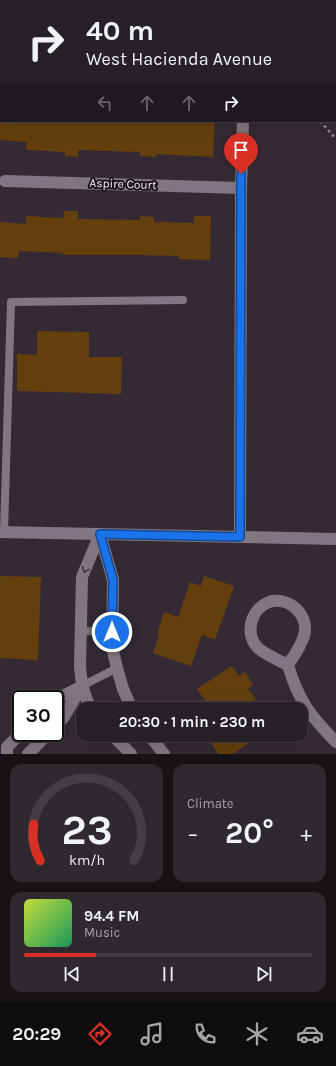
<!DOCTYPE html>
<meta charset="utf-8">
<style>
:root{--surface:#282027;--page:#30282f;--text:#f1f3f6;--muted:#a5a3a7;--line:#443e44;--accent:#d93025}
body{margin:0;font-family:Karla,sans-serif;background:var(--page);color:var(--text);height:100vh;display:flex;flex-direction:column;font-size:15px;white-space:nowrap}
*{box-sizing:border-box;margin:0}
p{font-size:13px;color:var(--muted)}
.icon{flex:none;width:22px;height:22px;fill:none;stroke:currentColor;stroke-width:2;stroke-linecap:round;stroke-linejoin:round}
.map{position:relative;height:754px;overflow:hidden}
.details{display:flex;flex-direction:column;gap:10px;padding:10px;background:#161215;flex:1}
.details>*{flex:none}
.hud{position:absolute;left:0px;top:0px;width:336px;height:122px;box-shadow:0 4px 16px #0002,0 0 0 1px var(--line);background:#282027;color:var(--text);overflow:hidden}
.speed{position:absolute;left:12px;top:690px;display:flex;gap:8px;font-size:20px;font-weight:700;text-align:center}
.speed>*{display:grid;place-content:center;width:52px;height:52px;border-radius:50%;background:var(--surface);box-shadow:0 4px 16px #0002,0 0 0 1px var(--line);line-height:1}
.speed .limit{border:2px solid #111;border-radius:6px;background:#fff;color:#111}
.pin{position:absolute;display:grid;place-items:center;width:34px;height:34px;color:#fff;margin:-41px -17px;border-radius:50% 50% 50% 0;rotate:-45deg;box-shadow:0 0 4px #0007}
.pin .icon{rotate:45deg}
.me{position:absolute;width:44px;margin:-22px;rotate:0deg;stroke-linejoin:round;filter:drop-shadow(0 0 3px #0008)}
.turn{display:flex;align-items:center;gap:14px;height:84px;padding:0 20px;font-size:18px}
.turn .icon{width:52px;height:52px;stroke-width:2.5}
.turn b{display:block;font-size:28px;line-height:34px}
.lanes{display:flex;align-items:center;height:38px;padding:0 20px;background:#0003;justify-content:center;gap:20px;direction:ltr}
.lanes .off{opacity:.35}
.big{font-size:30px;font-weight:700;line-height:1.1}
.details .tile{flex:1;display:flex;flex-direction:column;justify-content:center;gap:6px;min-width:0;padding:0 14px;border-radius:12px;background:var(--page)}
.details .dial{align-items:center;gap:0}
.dial svg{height:104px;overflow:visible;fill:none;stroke:var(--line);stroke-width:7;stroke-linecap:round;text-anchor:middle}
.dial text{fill:var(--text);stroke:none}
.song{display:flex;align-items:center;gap:12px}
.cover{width:48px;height:48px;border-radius:6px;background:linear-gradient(135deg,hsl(70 70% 55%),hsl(150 70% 35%))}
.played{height:4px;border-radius:2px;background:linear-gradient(90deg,var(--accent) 25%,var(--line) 25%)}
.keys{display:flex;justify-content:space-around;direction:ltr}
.heat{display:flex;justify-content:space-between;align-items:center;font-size:22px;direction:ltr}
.details .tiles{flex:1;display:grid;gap:10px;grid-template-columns:1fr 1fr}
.tile:last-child{grid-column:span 2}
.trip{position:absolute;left:76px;top:702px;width:232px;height:40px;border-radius:12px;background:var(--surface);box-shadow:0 4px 16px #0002,0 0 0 1px var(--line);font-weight:700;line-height:40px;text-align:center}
.dock{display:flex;height:64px;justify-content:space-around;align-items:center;background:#100d10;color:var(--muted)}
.dock .icon{width:28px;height:28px}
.dock .active{color:var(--accent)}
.dock b{font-size:18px;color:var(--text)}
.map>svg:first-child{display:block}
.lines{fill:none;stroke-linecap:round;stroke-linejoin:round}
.stream{stroke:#01666c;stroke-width:5.5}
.building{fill:#633f0e}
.path{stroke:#8c838b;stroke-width:2.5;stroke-dasharray:3 3;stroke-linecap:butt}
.lane{stroke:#837682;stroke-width:8}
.street{stroke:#837682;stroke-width:12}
.secondary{stroke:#837682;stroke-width:12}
.oneway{stroke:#3e363e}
.route-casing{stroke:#114b97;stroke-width:10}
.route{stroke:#1a73e8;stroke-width:7}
.labels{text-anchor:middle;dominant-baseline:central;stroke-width:4;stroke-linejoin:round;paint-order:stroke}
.street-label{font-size:12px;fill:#f8f1f8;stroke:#191419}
</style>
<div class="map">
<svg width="336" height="754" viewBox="0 0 336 754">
<rect width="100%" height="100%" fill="#352a34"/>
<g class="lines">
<polyline class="stream" points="335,117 336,119"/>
</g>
<g class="building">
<polygon points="0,121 215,121 213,157 156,154 156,157 140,156 140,152 78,150 78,157 65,156 65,152 26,150 27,142 0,140"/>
<polygon points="64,211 78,211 78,219 140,220 140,216 154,217 154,222 194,223 194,216 211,216 210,260 178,259 178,256 139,255 63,255 63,253 19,251 18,258 0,257 0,222 26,224 26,216 63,218"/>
<polygon points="37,331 89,332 89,357 122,357 121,394 17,391 17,354 37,355"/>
<polygon points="0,576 41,577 38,660 0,658"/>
<polygon points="204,576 234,586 215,640 202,635 191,666 153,653 159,635 157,634 164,612 178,617 190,582 201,586"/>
<polygon points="232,666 239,676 245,672 253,685 248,688 256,700 251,703 254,709 211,709 197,689"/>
<polygon points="206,735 261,735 233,754 218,754"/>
</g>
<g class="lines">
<polyline class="path" points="320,121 336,139"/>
<g class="lane">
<polyline points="335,47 336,48"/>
<polyline points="335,97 336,98"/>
<polyline points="4,532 11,302 183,300"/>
<polyline points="81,631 113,632"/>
<polyline points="82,686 117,668"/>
</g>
<g class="street">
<polyline points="0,5 1,5"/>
<polyline points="5,181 241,188"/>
<polyline points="100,534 113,580 112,647 117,668 123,689 132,709"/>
<path d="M288,665C294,656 301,646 304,636C310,615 289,596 269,602C251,609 244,633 258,648C266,655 278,660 288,665C298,700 311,717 336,742"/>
<polyline points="55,700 82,686"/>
<path d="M91,709C84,696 81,682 80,667L82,577L100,534"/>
<polyline points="55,727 64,717 82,686"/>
<polyline points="112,735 131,754"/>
<polyline points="149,735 164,754"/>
<polyline points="7,754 7,747 21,733"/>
<polyline points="28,754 49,733"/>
</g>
<g class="secondary">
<polyline points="260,1 260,0"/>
<polyline points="0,532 336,539"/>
<polyline points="240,537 241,188 243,121"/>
</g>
</g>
<defs><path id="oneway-chevron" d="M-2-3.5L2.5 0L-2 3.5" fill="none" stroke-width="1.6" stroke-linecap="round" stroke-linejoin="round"/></defs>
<use class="oneway" href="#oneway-chevron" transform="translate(85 570) rotate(113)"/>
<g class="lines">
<defs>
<polyline id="route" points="112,632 113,580 100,534 240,537 241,174"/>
</defs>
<use href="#route" class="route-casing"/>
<use href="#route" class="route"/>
</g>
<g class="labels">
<g class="street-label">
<text transform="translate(123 184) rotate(2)">Aspire Court</text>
</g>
</g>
</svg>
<div class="speed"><div class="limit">30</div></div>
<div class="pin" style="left:241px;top:174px;background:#d93025"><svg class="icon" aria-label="arrive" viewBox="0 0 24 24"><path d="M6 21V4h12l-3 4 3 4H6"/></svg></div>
<svg class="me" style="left:112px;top:632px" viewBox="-20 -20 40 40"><circle r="17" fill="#1a73e8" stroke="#fff" stroke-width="3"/><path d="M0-11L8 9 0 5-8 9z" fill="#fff"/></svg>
<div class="trip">20:30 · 1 min · 230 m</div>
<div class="hud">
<div class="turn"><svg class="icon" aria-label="right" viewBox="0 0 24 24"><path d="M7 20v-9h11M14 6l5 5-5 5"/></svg><div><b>40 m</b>West Hacienda Avenue</div></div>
<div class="lanes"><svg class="icon off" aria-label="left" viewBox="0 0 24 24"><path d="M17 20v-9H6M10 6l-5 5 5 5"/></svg><svg class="icon off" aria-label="ahead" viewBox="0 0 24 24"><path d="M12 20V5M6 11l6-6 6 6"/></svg><svg class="icon off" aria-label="ahead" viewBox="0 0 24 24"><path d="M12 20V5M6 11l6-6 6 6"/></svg><svg class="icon" aria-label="right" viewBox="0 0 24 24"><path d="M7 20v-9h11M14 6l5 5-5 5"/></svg></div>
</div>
</div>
<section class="details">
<div class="tiles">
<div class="tile dial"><svg viewBox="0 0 100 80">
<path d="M14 69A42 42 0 1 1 86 69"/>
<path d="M14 69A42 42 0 0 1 9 41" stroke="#d93025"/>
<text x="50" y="56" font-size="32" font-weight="700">23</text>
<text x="50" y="72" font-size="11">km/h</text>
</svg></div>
<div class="tile"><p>Climate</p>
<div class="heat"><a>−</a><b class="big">20°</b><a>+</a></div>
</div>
<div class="tile">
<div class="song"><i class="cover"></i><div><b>94.4 FM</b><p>Music</p></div></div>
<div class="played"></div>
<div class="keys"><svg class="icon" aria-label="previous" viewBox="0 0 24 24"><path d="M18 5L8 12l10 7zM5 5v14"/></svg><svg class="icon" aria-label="pause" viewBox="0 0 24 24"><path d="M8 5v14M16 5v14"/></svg><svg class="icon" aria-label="next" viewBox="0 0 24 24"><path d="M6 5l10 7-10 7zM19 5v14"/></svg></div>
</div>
</div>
</section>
<nav class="dock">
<b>20:29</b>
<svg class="icon active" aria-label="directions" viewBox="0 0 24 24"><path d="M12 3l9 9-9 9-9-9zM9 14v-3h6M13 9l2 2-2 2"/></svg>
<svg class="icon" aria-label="music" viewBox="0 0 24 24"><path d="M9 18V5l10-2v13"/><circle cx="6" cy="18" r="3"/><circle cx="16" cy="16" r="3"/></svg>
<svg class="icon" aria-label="phone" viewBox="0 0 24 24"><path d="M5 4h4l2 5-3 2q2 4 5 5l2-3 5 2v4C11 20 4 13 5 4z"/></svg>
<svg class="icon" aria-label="climate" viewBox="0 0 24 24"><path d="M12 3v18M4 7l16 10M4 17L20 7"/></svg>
<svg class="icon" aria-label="car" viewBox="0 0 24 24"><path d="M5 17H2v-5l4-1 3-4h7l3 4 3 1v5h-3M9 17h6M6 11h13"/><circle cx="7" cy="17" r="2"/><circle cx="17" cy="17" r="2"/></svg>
</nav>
